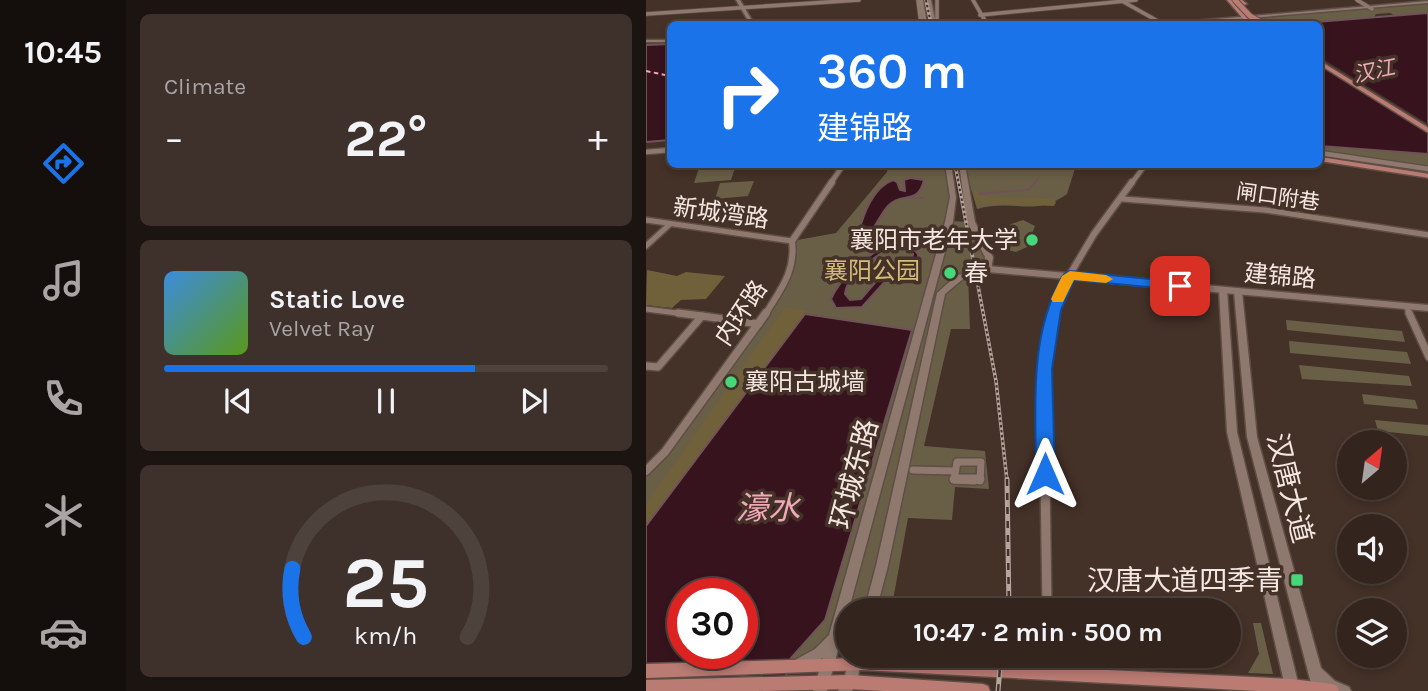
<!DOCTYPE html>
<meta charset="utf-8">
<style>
:root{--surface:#33251e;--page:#3e312b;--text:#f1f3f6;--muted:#a9a5a4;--line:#4e423c;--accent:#1a73e8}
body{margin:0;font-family:Karla,"Noto Sans SC",sans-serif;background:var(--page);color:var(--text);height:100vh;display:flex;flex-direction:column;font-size:26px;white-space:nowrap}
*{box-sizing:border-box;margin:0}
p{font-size:23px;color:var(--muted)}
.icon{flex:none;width:38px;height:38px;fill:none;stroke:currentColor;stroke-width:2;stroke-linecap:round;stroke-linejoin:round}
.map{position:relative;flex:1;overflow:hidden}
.details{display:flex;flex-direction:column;gap:14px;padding:14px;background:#1c1410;width:520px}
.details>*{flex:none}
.banner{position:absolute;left:21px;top:21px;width:656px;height:147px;border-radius:10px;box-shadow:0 4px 10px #0003,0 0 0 2px var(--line);background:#1a73e8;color:#fff;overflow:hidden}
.needle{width:46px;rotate:29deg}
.fabs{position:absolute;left:691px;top:430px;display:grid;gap:14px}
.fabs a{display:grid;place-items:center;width:70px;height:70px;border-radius:50%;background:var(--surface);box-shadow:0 4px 10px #0003,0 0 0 2px var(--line);font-size:35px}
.speed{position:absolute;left:21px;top:578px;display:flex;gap:14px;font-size:35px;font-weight:700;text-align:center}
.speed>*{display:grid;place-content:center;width:91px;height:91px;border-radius:50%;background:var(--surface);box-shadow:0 4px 10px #0003,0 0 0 2px var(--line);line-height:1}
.speed .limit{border:10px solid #d22;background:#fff;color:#111}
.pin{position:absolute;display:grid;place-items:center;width:60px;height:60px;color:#fff;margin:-30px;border-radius:14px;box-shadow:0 4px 10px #0006}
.me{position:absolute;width:77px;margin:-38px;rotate:0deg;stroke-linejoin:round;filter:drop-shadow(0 0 5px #0008)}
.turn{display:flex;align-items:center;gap:24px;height:147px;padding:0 35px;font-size:32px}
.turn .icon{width:91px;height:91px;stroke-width:2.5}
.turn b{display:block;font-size:49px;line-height:60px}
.big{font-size:52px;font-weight:700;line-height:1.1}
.details .tile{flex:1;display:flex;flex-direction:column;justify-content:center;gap:10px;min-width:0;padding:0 24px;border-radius:10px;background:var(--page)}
.details .dial{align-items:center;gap:0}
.dial svg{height:182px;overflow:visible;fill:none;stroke:var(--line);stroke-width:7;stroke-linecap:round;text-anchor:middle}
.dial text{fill:var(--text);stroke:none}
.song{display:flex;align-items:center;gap:21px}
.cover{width:84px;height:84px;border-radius:10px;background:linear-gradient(135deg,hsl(210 70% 55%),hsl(90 70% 35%))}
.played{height:7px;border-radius:4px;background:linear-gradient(90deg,var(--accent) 70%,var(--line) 70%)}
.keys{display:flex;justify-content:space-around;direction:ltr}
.heat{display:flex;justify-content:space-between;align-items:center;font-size:38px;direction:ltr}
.trip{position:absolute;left:189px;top:598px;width:406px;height:70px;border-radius:35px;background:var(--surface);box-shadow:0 4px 10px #0003,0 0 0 2px var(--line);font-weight:700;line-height:70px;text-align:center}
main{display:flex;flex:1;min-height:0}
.tabs{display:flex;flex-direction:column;width:126px;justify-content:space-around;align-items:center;background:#140f0c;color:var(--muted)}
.tabs .icon{width:49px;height:49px}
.tabs .active{color:var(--accent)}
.tabs b{font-size:32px;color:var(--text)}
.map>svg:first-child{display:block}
.green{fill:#695f47}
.forest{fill:#71613b}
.water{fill:#36131d;stroke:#6f5358;stroke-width:2;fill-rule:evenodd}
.pier{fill:#443128}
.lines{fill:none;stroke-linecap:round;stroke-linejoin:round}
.stream{stroke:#6f5358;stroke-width:2}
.ferry{stroke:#f1a9b9;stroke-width:2;stroke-dasharray:4.5 3.5;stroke-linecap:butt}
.minor-far4-casing{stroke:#5e4e46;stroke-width:5}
.minor-far3-casing{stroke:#5e4e46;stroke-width:7}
.minor-far2-casing{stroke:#5e4e46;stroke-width:8}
.minor-far1-casing{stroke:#5e4e46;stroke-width:10}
.minor-casing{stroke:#5e4e46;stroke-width:12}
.tertiary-far3-casing{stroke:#5e4e46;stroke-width:5}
.tertiary-far2-casing{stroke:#5e4e46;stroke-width:7}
.tertiary-far1-casing{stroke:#5e4e46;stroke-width:9}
.tertiary-casing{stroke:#5e4e46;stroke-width:11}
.secondary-casing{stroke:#5e4e46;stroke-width:3}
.primary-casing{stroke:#5e4e46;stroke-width:3}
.minor-far4{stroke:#8f796f;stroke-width:3.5}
.minor-far3{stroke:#8f796f;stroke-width:4.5}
.minor-far2{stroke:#8f796f;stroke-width:5}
.minor-far1{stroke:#8f796f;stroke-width:7}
.minor{stroke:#8f796f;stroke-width:9}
.tertiary-far3{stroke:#8f796f;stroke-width:3.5}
.tertiary-far2{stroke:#8f796f;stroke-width:4.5}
.tertiary-far1{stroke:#8f796f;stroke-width:6}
.tertiary{stroke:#8f796f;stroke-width:8}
.secondary{fill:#8f796f;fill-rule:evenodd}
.primary{fill:#ba7b73;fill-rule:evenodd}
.rail-far1-casing{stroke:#b4a59e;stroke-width:3.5}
.rail-casing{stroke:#b4a59e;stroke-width:5}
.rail-far1{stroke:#443128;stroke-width:2;stroke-dasharray:2.5;stroke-linecap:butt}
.rail{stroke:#443128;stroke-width:2.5;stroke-dasharray:7;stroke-linecap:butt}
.primary-bridge-casing{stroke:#5e4e46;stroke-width:7;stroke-linecap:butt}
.primary-bridge{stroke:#ba7b73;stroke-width:5}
.route{fill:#1a73e8;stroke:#114b97;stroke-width:2}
.slow{fill:#f59e0b}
.poi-dot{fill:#45d77a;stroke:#443128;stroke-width:2.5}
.labels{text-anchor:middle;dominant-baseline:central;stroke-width:7;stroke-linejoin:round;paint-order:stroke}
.far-water-label{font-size:21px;font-style:italic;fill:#f1a9b9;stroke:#443128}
.far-street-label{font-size:21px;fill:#f4e7e1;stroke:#443128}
.street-label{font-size:24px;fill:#f4e7e1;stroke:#443128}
.poi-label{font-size:24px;fill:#f4e7e1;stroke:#443128;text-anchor:start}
.park-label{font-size:24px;fill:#d5bb7b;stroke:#443128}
.near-street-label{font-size:28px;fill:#f4e7e1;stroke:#443128}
.near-poi-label{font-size:28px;fill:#f4e7e1;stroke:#443128;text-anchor:end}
.near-water-label{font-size:32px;font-style:italic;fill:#f1a9b9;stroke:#443128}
</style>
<main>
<nav class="tabs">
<b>10:45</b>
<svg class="icon active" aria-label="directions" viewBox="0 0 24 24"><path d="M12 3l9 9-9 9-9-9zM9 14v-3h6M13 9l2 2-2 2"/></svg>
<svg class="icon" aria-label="music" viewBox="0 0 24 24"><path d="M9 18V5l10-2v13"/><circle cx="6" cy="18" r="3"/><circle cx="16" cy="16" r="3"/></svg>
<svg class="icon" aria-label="phone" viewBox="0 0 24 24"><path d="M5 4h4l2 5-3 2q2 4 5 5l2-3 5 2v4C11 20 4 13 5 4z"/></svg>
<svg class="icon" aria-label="climate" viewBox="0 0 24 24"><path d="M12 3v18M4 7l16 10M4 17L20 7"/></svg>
<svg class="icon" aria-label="car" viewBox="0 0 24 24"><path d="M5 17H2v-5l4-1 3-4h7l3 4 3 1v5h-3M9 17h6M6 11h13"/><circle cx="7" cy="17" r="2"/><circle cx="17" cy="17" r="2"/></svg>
</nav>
<section class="details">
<div class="tile"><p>Climate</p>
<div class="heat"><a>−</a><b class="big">22°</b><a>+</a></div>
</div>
<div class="tile">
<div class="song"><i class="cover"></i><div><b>Static Love</b><p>Velvet Ray</p></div></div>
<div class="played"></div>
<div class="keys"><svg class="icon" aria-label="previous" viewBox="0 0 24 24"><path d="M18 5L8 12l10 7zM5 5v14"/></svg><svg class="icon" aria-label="pause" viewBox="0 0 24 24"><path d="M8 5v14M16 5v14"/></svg><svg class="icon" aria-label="next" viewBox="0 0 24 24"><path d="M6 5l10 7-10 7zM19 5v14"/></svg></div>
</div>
<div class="tile dial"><svg viewBox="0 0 100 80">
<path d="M14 69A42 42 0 1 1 86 69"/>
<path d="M14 69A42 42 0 0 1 9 39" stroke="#1a73e8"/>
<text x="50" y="56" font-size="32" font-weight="700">25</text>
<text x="50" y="72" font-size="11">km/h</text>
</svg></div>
</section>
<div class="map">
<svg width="783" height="691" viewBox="0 0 783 691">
<rect width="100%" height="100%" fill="#443128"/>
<g class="green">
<polygon points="782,3 782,13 751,17 744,13 730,14 728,17 647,24 535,24"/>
<polygon points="674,146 782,154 782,175 674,158"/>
<polygon points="90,165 85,180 48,183 53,168"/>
<polygon points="242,165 302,165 307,197 303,221 325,222 343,257 342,269 322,275 324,329 305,329 278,446 339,451 343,489 309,487 306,520 262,518 245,611 201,611 201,649 193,648 144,666 145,658 179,620 266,330 159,314 0,526 0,471 19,452 141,278 146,241 190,233 241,172"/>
<path d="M318,165H430L421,194C388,218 369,198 331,209Z"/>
<polygon points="108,181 102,196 69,199 74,183"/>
<polygon points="377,220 389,226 381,247 370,252 357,249 354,245 365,224"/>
<polygon points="640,320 756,331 759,342 641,330"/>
<polygon points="643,341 761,352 765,364 644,353"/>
<polygon points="653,365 763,376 766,386 656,379"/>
<polygon points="716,394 769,400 772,409 718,404"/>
<polygon points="729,420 782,425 782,436 732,431"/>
<polygon points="607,623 615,623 627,674 602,673 613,654"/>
</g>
<g class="forest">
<polygon points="329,190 339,197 407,199 410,202 408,206 330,203 328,199"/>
<polygon points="1,270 31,276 40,272 79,276 60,299 35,300 26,308 0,305"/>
<polygon points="144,307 161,311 0,526 0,504 138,309"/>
</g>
<g class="water">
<polygon points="782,13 782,154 674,146 674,24 645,24"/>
<polygon points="24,44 24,140 0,142 0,45"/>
<path d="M264,178L278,180C272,205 257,192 244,204C237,210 233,220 228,227L232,232L260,240L272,254V260L243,277L216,307L190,308L185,299C197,272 222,257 246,240L213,232C217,215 227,187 247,180L251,182L254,190L259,191L258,180ZM256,245L267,254L266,261L240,270L215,299L204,300L199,294C200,276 239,246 256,245Z"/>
<path d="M159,314L266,330L179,620L145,658L136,691H0V526ZM37,593H96V653H37Z"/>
</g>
<polygon class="pier" points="674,57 782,124 782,134 674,65"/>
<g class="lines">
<g class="stream">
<polyline points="333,194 382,190 392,179"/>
<polyline points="260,198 278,198"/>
</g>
<polyline class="ferry" points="0,71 24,76"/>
<defs>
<g id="minor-far4">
<polyline points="327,0 341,24"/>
<polyline points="711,0 726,9"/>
<polyline points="476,1 517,24"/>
<polyline points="334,15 490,0"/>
</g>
<polyline id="minor-far3" points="674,153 783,169"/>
<g id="minor-far2">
<polyline points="477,199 619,210 783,235"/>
<polyline points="0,220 146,241"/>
<polyline points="0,246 24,224"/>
<polyline points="760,306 764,315"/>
<polyline points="0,309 46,315"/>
<polyline points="406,315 423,276"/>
</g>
<g id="minor-far1">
<polyline points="32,313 56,316"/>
<polyline points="763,313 783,357"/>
<polyline points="0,366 12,367 56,316 113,324"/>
<polyline points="267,470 309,471"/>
<polyline points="328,481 308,480 311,462 335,462 334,481"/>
<polyline points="399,481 398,369 407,313"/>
</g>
<g id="minor">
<polyline points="308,479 334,479"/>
<polyline points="399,479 401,606"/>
</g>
<g id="tertiary-far3">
<polyline points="272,0 275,24"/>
<polyline points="291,0 291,24"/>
<polyline points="0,14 213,0"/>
</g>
<g id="tertiary-far2">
<polyline points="0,152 24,150"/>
<polyline points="184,184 198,164"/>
<polyline points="485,184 500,164"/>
</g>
<g id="tertiary-far1">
<polyline points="342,269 783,308"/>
<polyline points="423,276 448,234 486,182"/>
<path d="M119,315C134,290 150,272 146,241L186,182"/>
</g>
<polyline id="tertiary" points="0,471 19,452 120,313"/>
<g id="secondary">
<polygon points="90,0 94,0 108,24 104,24"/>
<polygon points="273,0 277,0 281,24 277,24"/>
<polygon points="281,0 285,0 290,24 286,24"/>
<polygon points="783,1 783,3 532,24 520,24 522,23"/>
<rect x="0" y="40" width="24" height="2"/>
<polygon points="299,164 305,164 310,197 307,222 181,691 167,691 177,658 154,670 149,668 147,664 149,660 169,649 183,635 299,222 304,197"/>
<polygon points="313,164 319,164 329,222 347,257 345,271 331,274 327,272 328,270 338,268 339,257 321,222"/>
<polygon points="322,273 326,275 325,277 317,279 299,294 242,566 230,611 218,611 230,566 291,293 311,275"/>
<polygon points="574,288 577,288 581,290 591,432 654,691 640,691 581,432 573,290"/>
<polygon points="589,290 592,290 596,292 611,437 675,668 689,681 703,687 705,691 667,691 601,437 588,292"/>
<polygon points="203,656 216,656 211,682 206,691 192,691 198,681"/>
</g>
<g id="primary">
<polygon points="581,0 585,0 603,19 603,21 599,21"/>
<polygon points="591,0 596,0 601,4 597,5"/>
<polygon points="674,61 783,128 783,133 674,65"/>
<polygon points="674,157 783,174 783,178 674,161"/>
<polygon points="217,658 646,679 686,684 691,686 693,691 612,691 217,670 0,678 0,664"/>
<polygon points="204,675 337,684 342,686 344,691 237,691 204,689 112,691 0,691 0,680"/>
</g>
</defs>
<use href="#minor-far4" class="minor-far4-casing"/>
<use href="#minor-far3" class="minor-far3-casing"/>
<use href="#minor-far2" class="minor-far2-casing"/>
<use href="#minor-far1" class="minor-far1-casing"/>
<use href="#minor" class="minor-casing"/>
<use href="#tertiary-far3" class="tertiary-far3-casing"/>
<use href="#tertiary-far2" class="tertiary-far2-casing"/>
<use href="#tertiary-far1" class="tertiary-far1-casing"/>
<use href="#tertiary" class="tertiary-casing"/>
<use href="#secondary" class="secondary-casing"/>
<use href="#primary" class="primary-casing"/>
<use href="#minor-far4" class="minor-far4"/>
<use href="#minor-far3" class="minor-far3"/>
<use href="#minor-far2" class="minor-far2"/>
<use href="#minor-far1" class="minor-far1"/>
<use href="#minor" class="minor"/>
<use href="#tertiary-far3" class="tertiary-far3"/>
<use href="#tertiary-far2" class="tertiary-far2"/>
<use href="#tertiary-far1" class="tertiary-far1"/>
<use href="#tertiary" class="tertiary"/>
<use href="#secondary" class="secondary"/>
<use href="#primary" class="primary"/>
<defs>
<g id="rail-far1">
<polyline points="280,0 285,24"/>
<polyline points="309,164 350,381 361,481"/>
</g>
<g id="rail">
<polyline points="361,479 363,611"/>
<polyline points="352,691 355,656"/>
</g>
</defs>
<use href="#rail-far1" class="rail-far1-casing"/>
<use href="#rail" class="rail-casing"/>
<use href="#rail-far1" class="rail-far1"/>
<use href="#rail" class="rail"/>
<defs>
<polyline id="primary-bridge" points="589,0 604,16 618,24"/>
</defs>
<use href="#primary-bridge" class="primary-bridge-casing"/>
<use href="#primary-bridge" class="primary-bridge"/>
</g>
<path class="route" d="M424,271L534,282L541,286L534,290L428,280L415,310L406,369L409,474L406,479H393L390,474C390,412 383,345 411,287C414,280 416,274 424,271Z"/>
<polygon class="slow" points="424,271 460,275 467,279 460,283 428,280 417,302 407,302 405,299 416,276"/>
<g class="poi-dot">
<circle cx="386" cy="240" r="7"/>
<circle cx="304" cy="273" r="7"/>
<circle cx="85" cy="382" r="7"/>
<rect x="644" y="573" width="14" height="14" rx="3.5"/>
</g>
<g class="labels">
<g class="far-water-label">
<text transform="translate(728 71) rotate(-11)">汉江</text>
</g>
<g class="far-street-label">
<text transform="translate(632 197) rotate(8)">闸口附巷</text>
</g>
<g class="street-label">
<text transform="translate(75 213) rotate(8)">新城湾路</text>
<text transform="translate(634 276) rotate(5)">建锦路</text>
<text transform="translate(95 313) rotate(-56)">内环路</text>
</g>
<g class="poi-label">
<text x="372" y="240" text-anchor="end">襄阳市老年大学</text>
<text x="318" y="273">春</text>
<text x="99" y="382">襄阳古城墙</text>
</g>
<g class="park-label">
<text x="226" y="271">襄阳公园</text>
</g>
<g class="near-street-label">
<text transform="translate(208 474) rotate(-75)">环城东路</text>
<text transform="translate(644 488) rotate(76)">汉唐大道</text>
</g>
<g class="near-poi-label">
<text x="637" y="580">汉唐大道四季青</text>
</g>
<g class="near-water-label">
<text x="122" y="508">濠水</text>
</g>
</g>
</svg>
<div class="fabs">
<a><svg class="needle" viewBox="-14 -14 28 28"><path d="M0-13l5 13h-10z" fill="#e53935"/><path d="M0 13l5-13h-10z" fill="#a9a5a4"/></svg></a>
<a><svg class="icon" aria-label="sound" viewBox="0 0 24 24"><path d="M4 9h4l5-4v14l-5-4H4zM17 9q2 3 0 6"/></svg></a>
<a><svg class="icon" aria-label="layers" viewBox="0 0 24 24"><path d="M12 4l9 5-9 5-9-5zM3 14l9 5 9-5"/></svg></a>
</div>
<div class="speed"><div class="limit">30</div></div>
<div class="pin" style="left:534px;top:286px;background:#d93025"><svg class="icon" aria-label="arrive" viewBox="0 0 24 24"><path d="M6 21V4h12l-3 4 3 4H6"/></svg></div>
<svg class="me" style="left:399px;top:474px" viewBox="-20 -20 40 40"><path d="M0-17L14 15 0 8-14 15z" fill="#1a73e8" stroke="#fff" stroke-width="4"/></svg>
<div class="trip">10:47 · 2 min · 500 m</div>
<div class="banner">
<div class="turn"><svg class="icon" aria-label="right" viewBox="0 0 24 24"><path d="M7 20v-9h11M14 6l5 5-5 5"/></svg><div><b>360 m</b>建锦路</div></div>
</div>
</div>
</main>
